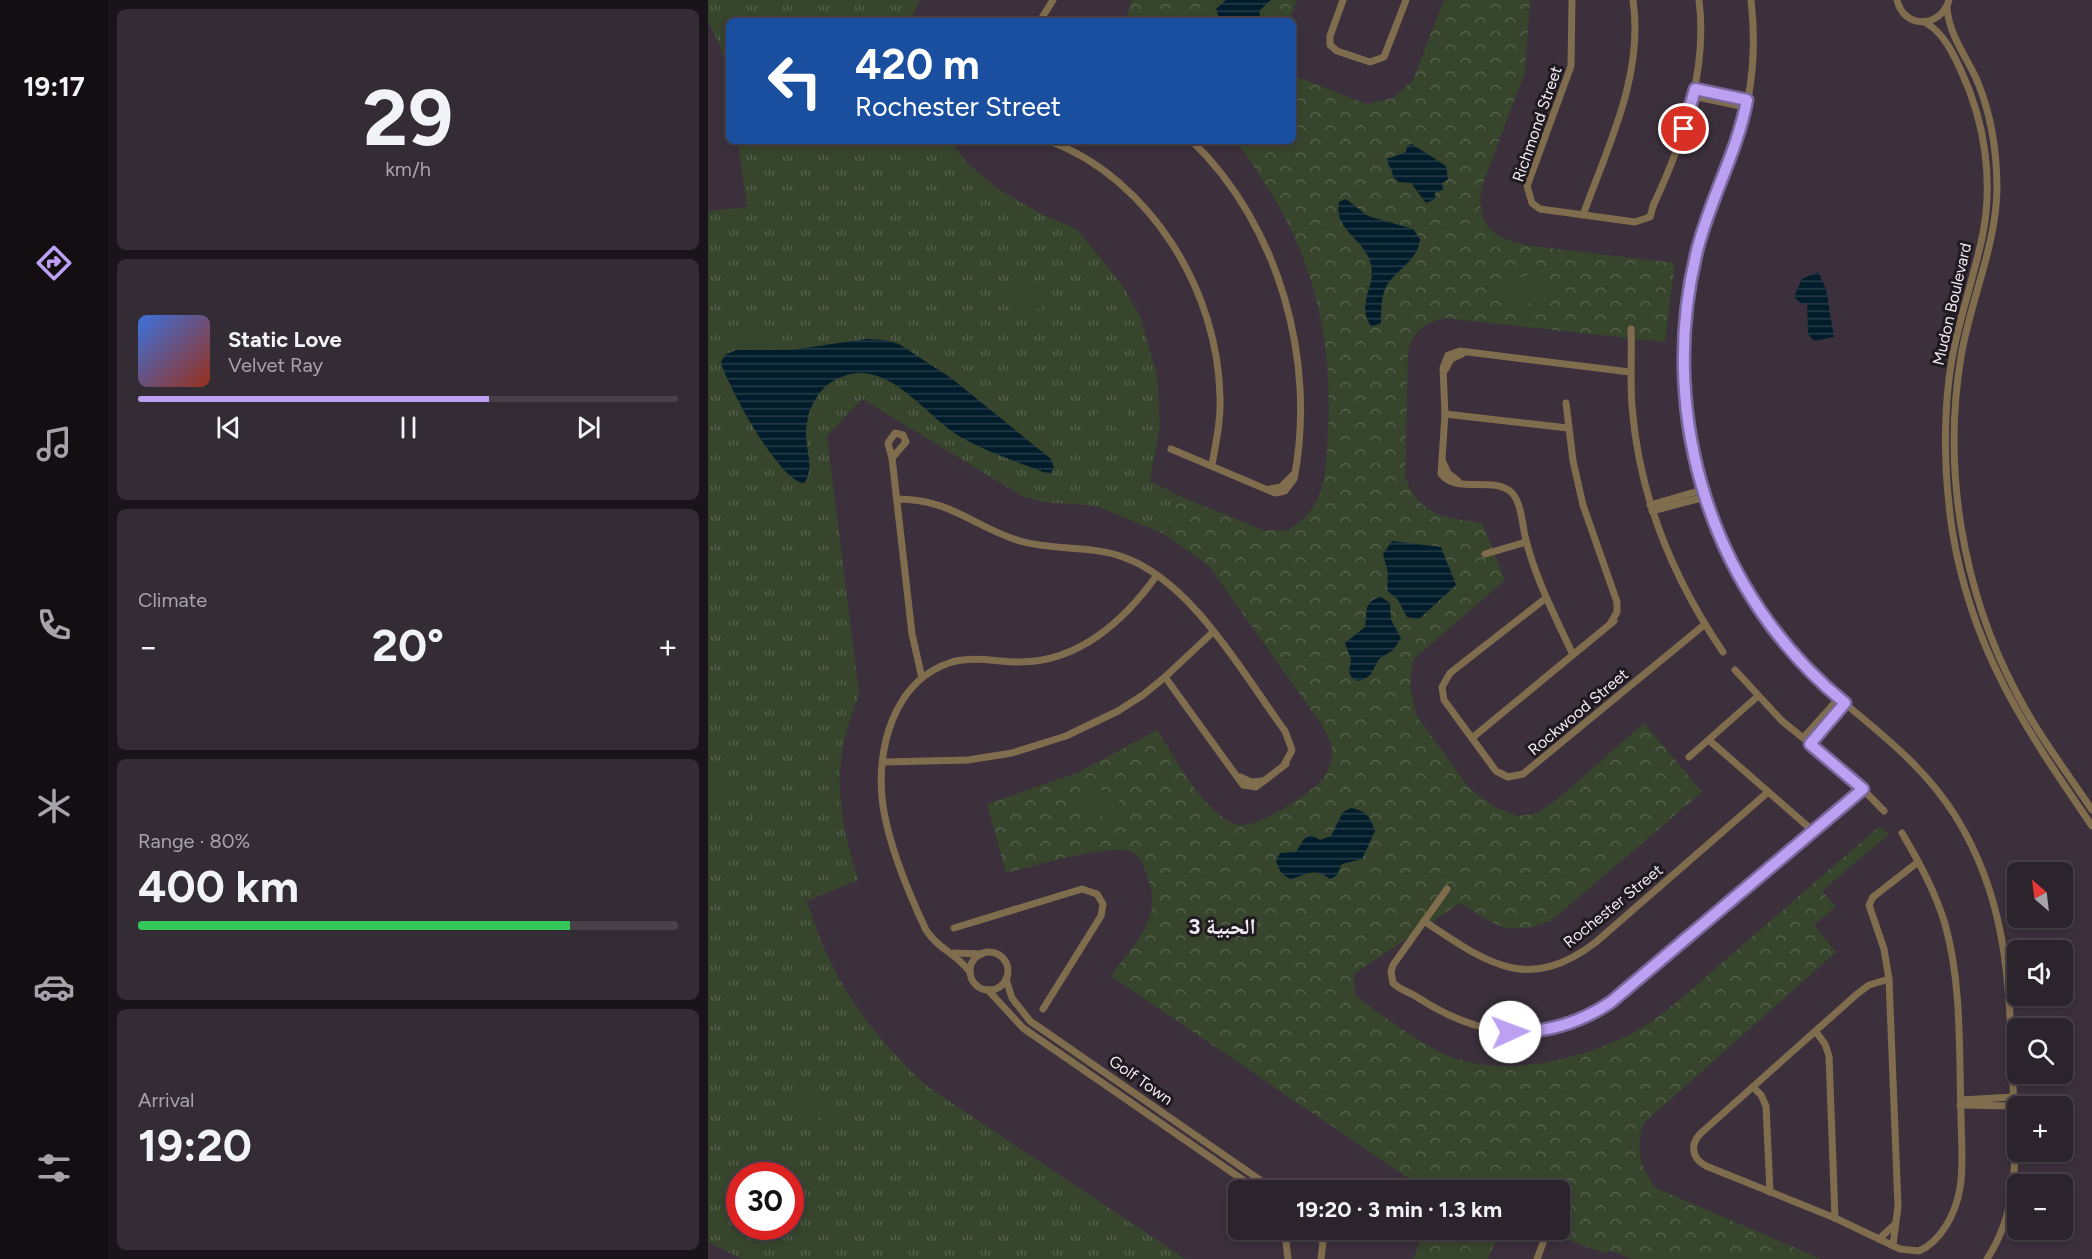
<!DOCTYPE html>
<meta charset="utf-8">
<style>
:root{--surface:#2c242d;--page:#342c35;--text:#f1f3f6;--muted:#a6a4aa;--line:#484149;--accent:#bca0f2}
body{margin:0;font-family:Figtree,"Noto Naskh Arabic",sans-serif;background:var(--page);color:var(--text);height:100vh;display:flex;flex-direction:column;font-size:22px;white-space:nowrap}
*{box-sizing:border-box;margin:0}
p{font-size:20px;color:var(--muted)}
.icon{flex:none;width:33px;height:33px;fill:none;stroke:currentColor;stroke-width:2;stroke-linecap:round;stroke-linejoin:round}
.map{position:relative;flex:1;overflow:hidden}
.drawer{display:flex;flex-direction:column;gap:9px;padding:9px;background:#181419;width:600px}
.drawer>*{flex:none}
.top-card{position:absolute;left:18px;top:18px;width:570px;height:126px;border-radius:9px;box-shadow:0 3px 9px #0003,0 0 0 2px var(--line);background:#1a4fa0;color:#fff;overflow:hidden}
.needle{width:39px;rotate:332deg}
.controls{position:absolute;left:1299px;top:862px;display:grid;gap:12px}
.controls a{display:grid;place-items:center;width:66px;height:66px;border-radius:9px;background:var(--surface);box-shadow:0 3px 9px #0003,0 0 0 2px var(--line);font-size:30px}
.speed{position:absolute;left:18px;top:1162px;display:flex;gap:12px;font-size:30px;font-weight:700;text-align:center}
.speed>*{display:grid;place-content:center;width:78px;height:78px;border-radius:50%;background:var(--surface);box-shadow:0 3px 9px #0003,0 0 0 2px var(--line);line-height:1}
.speed .limit{border:9px solid #d22;background:#fff;color:#111}
.pin{position:absolute;display:grid;place-items:center;width:51px;height:51px;color:#fff;margin:-26px;border:3px solid #fff;border-radius:50%;box-shadow:0 2px 6px #0007}
.me{position:absolute;width:66px;margin:-33px;rotate:88deg;stroke-linejoin:round;filter:drop-shadow(0 0 4px #0008)}
.turn{display:flex;align-items:center;gap:21px;height:126px;padding:0 30px;font-size:27px}
.turn .icon{width:78px;height:78px;stroke-width:2.5}
.turn b{display:block;font-size:42px;line-height:51px}
.big{font-size:45px;font-weight:700;line-height:1.1}
.drawer .tile{flex:1;display:flex;flex-direction:column;justify-content:center;gap:9px;min-width:0;padding:0 21px;border-radius:9px;background:var(--page)}
.drawer .dial{align-items:center;gap:0}
.dial b{font-size:78px;line-height:1}
.song{display:flex;align-items:center;gap:18px}
.cover{width:72px;height:72px;border-radius:9px;background:linear-gradient(135deg,hsl(220 70% 55%),hsl(10 70% 35%))}
.played{height:6px;border-radius:3px;background:linear-gradient(90deg,var(--accent) 65%,var(--line) 65%)}
.keys{display:flex;justify-content:space-around;direction:ltr}
.heat{display:flex;justify-content:space-between;align-items:center;font-size:33px;direction:ltr}
.charge{height:9px;border-radius:4px;background:linear-gradient(90deg,#34c759 80%,var(--line) 0)}
.trip{position:absolute;left:520px;top:1180px;width:342px;height:60px;border-radius:9px;background:var(--surface);box-shadow:0 3px 9px #0003,0 0 0 2px var(--line);font-weight:700;line-height:60px;text-align:center}
main{display:flex;flex:1;min-height:0}
.dock{display:flex;flex-direction:column;width:108px;justify-content:space-around;align-items:center;background:#120e12;color:var(--muted)}
.dock .icon{width:42px;height:42px}
.dock .on{color:var(--accent)}
.dock b{font-size:27px;color:var(--text)}
.map>svg:first-child{display:block}
.grass{fill:url(#grass-tufts);fill-rule:evenodd}
.forest{fill:url(#forest-crowns)}
.garden{fill:#37452d}
.water{fill:url(#water-rules)}
.lines{fill:none;stroke-linecap:round;stroke-linejoin:round}
.minor{stroke:#806d4e;stroke-width:7}
.route-casing{stroke:#7a689d;stroke-width:15}
.route{stroke:#bca0f2;stroke-width:10}
.labels{text-anchor:middle;dominant-baseline:central;stroke-width:6;stroke-linejoin:round;paint-order:stroke}
.street-label{font-size:16px;fill:#f3ecf4;stroke:#1f1a20}
.district-label{font-size:22px;font-weight:bold;fill:#f3ecf4;stroke:#1f1a20}
</style>
<main>
<nav class="dock">
<b>19:17</b>
<svg class="icon on" aria-label="directions" viewBox="0 0 24 24"><path d="M12 3l9 9-9 9-9-9zM9 14v-3h6M13 9l2 2-2 2"/></svg>
<svg class="icon" aria-label="music" viewBox="0 0 24 24"><path d="M9 18V5l10-2v13"/><circle cx="6" cy="18" r="3"/><circle cx="16" cy="16" r="3"/></svg>
<svg class="icon" aria-label="phone" viewBox="0 0 24 24"><path d="M5 4h4l2 5-3 2q2 4 5 5l2-3 5 2v4C11 20 4 13 5 4z"/></svg>
<svg class="icon" aria-label="climate" viewBox="0 0 24 24"><path d="M12 3v18M4 7l16 10M4 17L20 7"/></svg>
<svg class="icon" aria-label="car" viewBox="0 0 24 24"><path d="M5 17H2v-5l4-1 3-4h7l3 4 3 1v5h-3M9 17h6M6 11h13"/><circle cx="7" cy="17" r="2"/><circle cx="17" cy="17" r="2"/></svg>
<svg class="icon" aria-label="filters" viewBox="0 0 24 24"><path d="M4 7h16M4 17h16"/><circle cx="9" cy="7" r="2"/><circle cx="15" cy="17" r="2"/></svg>
</nav>
<section class="drawer">
<div class="tile dial"><b>29</b><p>km/h</p></div>
<div class="tile">
<div class="song"><i class="cover"></i><div><b>Static Love</b><p>Velvet Ray</p></div></div>
<div class="played"></div>
<div class="keys"><svg class="icon" aria-label="previous" viewBox="0 0 24 24"><path d="M18 5L8 12l10 7zM5 5v14"/></svg><svg class="icon" aria-label="pause" viewBox="0 0 24 24"><path d="M8 5v14M16 5v14"/></svg><svg class="icon" aria-label="next" viewBox="0 0 24 24"><path d="M6 5l10 7-10 7zM19 5v14"/></svg></div>
</div>
<div class="tile"><p>Climate</p>
<div class="heat"><a>−</a><b class="big">20°</b><a>+</a></div>
</div>
<div class="tile"><p>Range · 80%</p><b class="big">400 km</b><div class="charge"></div></div>
<div class="tile"><p>Arrival</p><b class="big">19:20</b></div>
</section>
<div class="map">
<svg width="1384" height="1259" viewBox="0 0 1384 1259">
<defs>
<pattern id="grass-tufts" width="24" height="20" patternUnits="userSpaceOnUse" patternTransform="scale(1.5)"><rect width="24" height="20" fill="#37452d"/><path d="M3 7l-1-3M5 7V3M7 7l1-3M15 17l-1-3M17 17v-4M19 17l1-3" fill="none" stroke="#54604c"/></pattern>
<pattern id="forest-crowns" width="20" height="18" patternUnits="userSpaceOnUse" patternTransform="scale(1.5)"><rect width="20" height="18" fill="#37452d"/><path d="M2 6a3 3 0 1 1 6 0M12 15a3 3 0 1 1 6 0" fill="none" stroke="#54604c"/></pattern>
<pattern id="water-rules" width="6" height="5" patternUnits="userSpaceOnUse" patternTransform="scale(1.5)"><rect width="6" height="5" fill="#011c2a"/><path d="M0 2.5h6" fill="none" stroke="#263d4a"/></pattern>
</defs>
<rect width="100%" height="100%" fill="#3b303c"/>
<g class="grass">
<polygon points="0,0 212,0 202,21 21,21 21,77 11,44 0,21"/>
<path d="M30,141H243L258,162L290,189L335,215L369,229L415,286L432,316L449,375L452,427L442,481L472,496L456,534L388,506L334,502L314,496L154,399L119,436L151,695C122,766 129,808 150,880L99,901C106,921 112,942 122,961C146,1010 180,1051 220,1087L477,1259H34L0,1242V211L39,207ZM32,1176H82V1227H32Z"/>
</g>
<g class="forest">
<polygon points="424,0 589,0 581,21 417,21"/>
<path d="M736,0H822L817,72L773,189C769,225 783,236 816,245L967,263L957,342L736,318C715,324 704,332 700,354L697,477C712,517 736,517 774,523L797,580L707,658L703,672L702,687L709,716L761,788L788,808L810,816L829,813L852,797L936,723L994,792L843,921C798,937 790,926 752,903L646,974L647,995C666,1011 721,1049 743,1057C798,1077 867,1061 919,1036C960,1015 995,978 1030,949C1077,908 1124,867 1171,827L1181,834L1114,891L1128,907L1106,925L1128,952L936,1123C927,1148 932,1167 948,1188L1113,1259H924L901,1250L898,1254L835,1230H852V1191H719L403,976C427,942 456,919 439,875C436,867 432,856 424,852C404,843 321,867 298,873L279,804L371,772L449,730C467,757 498,819 532,825C549,828 599,795 611,783C618,776 624,763 624,754C625,743 618,733 613,724L501,566L456,534L472,496L555,530L579,531C619,506 617,477 620,432C625,341 606,254 553,178C545,166 537,151 526,141H585V75L658,104L685,98L705,80Z"/>
<polygon points="717,1230 792,1230 780,1259 705,1259"/>
</g>
<g class="garden">
<polygon points="831,271 840,296 804,309 795,284"/>
<polygon points="313,282 325,285 337,293 337,303 333,309 323,311 301,292 303,287"/>
<polygon points="53,322 69,343 38,346 32,342 31,334 36,326"/>
<polygon points="414,397 420,404 420,415 430,423 422,431 415,433 388,415 391,411 398,412"/>
<path d="M9,765C17,770 23,777 23,786L15,795H8L0,789V771Z"/>
<polygon points="380,784 412,799 402,820 370,806"/>
<path d="M52,803C63,805 66,813 66,823L63,827H50C45,818 41,809 52,803Z"/>
<path d="M100,1077H106L126,1115L123,1120L117,1121L106,1114L90,1109C88,1095 88,1086 100,1077Z"/>
<polygon points="46,1162 57,1163 66,1169 67,1176 32,1176 31,1195 24,1194 20,1182 25,1172"/>
</g>
<g class="water">
<polygon points="518,0 563,0 552,10 551,21 512,21 508,9"/>
<path d="M704,144L738,166L740,179L734,183L735,190L727,193V199L718,203L703,183L691,182L685,177C685,169 680,166 679,159L698,152L699,146Z"/>
<path d="M638,199L660,216L705,229L712,239C711,259 689,269 679,285C673,295 673,311 673,323L664,327C647,305 668,287 663,265C658,239 625,231 631,202Z"/>
<polygon points="1110,272 1118,289 1126,337 1106,341 1100,334 1099,303 1094,304 1086,297 1094,279"/>
<path d="M158,339L177,340L191,344L243,378L343,459L346,468L343,473L335,472C307,461 276,451 251,436C217,415 182,362 139,375C125,379 114,387 107,400C101,410 98,422 98,435C98,451 107,469 96,483C73,484 18,384 13,362L17,355L28,350H83Z"/>
<polygon points="684,541 733,547 748,585 711,619 699,617 690,600 679,590 680,573 675,554"/>
<path d="M673,597L682,603L683,620L693,638L685,650L671,659L663,674L657,679L650,681L644,678L641,672L643,660L637,643L657,627C660,613 654,601 673,597Z"/>
<path d="M643,808C658,811 662,816 667,831L654,859L634,864L628,876L622,879C605,866 598,876 582,879L573,873L568,861L572,853L588,852L596,839L603,835L612,840L623,836L635,812Z"/>
</g>
<g class="lines">
<g class="minor">
<polyline points="635,0 622,36 622,45 629,51 662,62 676,57 698,0"/>
<polyline points="864,0 863,66 819,186 824,203 832,209 927,222 942,217 946,203"/>
<path d="M1043,0C1048,43 1045,89 1032,130C1019,170 1001,207 989,248C970,317 972,391 987,461C1005,544 1048,623 1111,681C1161,726 1211,758 1248,817C1301,903 1301,987 1305,1084C1307,1145 1314,1206 1279,1259"/>
<path d="M1189,0C1196,30 1233,28 1241,0"/>
<path d="M1239,8C1241,34 1257,55 1268,78C1283,113 1289,152 1289,189C1288,247 1262,301 1253,357C1234,470 1255,591 1308,692C1329,733 1358,771 1384,810"/>
<polyline points="332,21 345,0"/>
<path d="M1218,23C1236,33 1246,55 1254,73C1277,123 1285,180 1275,233C1265,283 1247,328 1241,379C1235,429 1237,480 1244,529C1263,649 1317,728 1384,826"/>
<polyline points="987,89 1039,100"/>
<polyline points="985,96 1037,107"/>
<path d="M342,141C443,180 510,291 512,397C513,420 508,442 504,465"/>
<path d="M945,206C975,142 1000,71 991,0"/>
<path d="M875,215C900,146 936,75 925,0"/>
<path d="M923,329C924,355 922,381 924,406C931,497 964,577 1015,652"/>
<polyline points="737,370 743,359 754,354"/>
<polyline points="858,403 865,461 875,505 909,602 909,612 902,624"/>
<polyline points="737,414 860,428"/>
<polygon points="187,433 195,435 198,442 184,458 180,443"/>
<path d="M463,449L567,493L577,491L586,479C609,361 571,225 484,141"/>
<polyline points="184,458 204,634 214,678"/>
<polyline points="734,460 740,473 750,481"/>
<polyline points="562,489 573,487 585,475"/>
<path d="M189,499C244,499 265,527 312,541C346,551 382,545 415,557C484,581 535,674 577,731L584,750L576,765"/>
<polyline points="942,505 994,490"/>
<polyline points="944,511 997,497"/>
<polyline points="777,554 818,542"/>
<polyline points="838,598 742,673 734,687 736,700 788,771 800,777 815,774 996,625"/>
<path d="M865,655C848,618 828,580 818,540C814,526 814,502 803,492C785,476 748,494 733,474L737,414L735,368L740,355L752,351L922,372"/>
<polyline points="1027,670 1074,721 1141,775 1176,811"/>
<polyline points="457,677 535,785 548,787 578,764"/>
<polyline points="764,738 906,621"/>
<polyline points="1095,738 1131,698"/>
<polyline points="1001,740 1105,831"/>
<polyline points="1102,744 1137,703"/>
<polyline points="981,757 1050,696"/>
<polyline points="176,762 260,760 304,753 358,736 410,711 435,695 457,677 505,632"/>
<polyline points="532,777 543,782 555,781"/>
<path d="M739,889L685,965L683,972L685,983C692,990 701,992 709,997C773,1039 838,1047 903,1002L1155,789"/>
<path d="M716,921C778,962 819,995 888,942L1059,793"/>
<polyline points="246,928 374,889 389,894 395,904 393,916 335,1009"/>
<circle cx="281" cy="971" r="19"/>
<polyline points="246,953 273,954"/>
<path d="M262,972C249,954 229,948 218,930C201,894 181,845 175,806C167,751 185,680 244,662C266,656 290,662 312,662C371,662 417,620 449,575"/>
<polyline points="298,979 304,998 322,1021 568,1191"/>
<path d="M1181,979L1161,985L1149,994L993,1133C982,1144 983,1158 998,1166L1127,1218L1192,1249L1211,1251C1234,1241 1248,1212 1252,1188C1256,1165 1253,1139 1253,1115C1251,1053 1254,984 1237,924C1227,891 1211,862 1194,833"/>
<polyline points="280,990 315,1028 551,1191"/>
<polyline points="1108,1032 1117,1044 1121,1056 1127,1218"/>
<polyline points="1045,1087 1053,1095 1058,1106 1062,1192"/>
<polyline points="1253,1100 1305,1097"/>
<polyline points="1252,1105 1306,1106"/>
<polyline points="601,1230 608,1233 615,1242 613,1259"/>
<polyline points="1171,1239 1187,1224"/>
<polyline points="1185,1245 1190,1206 1181,979 1176,949 1161,905 1165,897 1210,862"/>
<polyline points="580,1259 578,1242 584,1234 594,1230"/>
<polyline points="829,1259 835,1243"/>
</g>
</g>
<g class="lines">
<defs>
<path id="route" d="M802,1032C840,1033 872,1023 903,1002L1155,789L1102,744L1137,703C1005,596 949,419 988,255C1000,202 1029,154 1039,100L987,89L976,129"/>
</defs>
<use href="#route" class="route-casing"/>
<use href="#route" class="route"/>
</g>
<g class="labels">
<g class="street-label">
<text transform="translate(829 124) rotate(-71)">Richmond Street</text>
<text transform="translate(1244 304) rotate(-77)">Mudon Boulevard</text>
<text transform="translate(870 712) rotate(-40)">Rockwood Street</text>
<text transform="translate(905 906) rotate(-39)">Rochester Street</text>
<text transform="translate(433 1080) rotate(35)">Golf Town</text>
</g>
<g class="district-label">
<text x="514" y="926">الحبية 3</text>
</g>
</g>
</svg>
<div class="controls">
<a><svg class="needle" viewBox="-14 -14 28 28"><path d="M0-13l5 13h-10z" fill="#e53935"/><path d="M0 13l5-13h-10z" fill="#a6a4aa"/></svg></a>
<a><svg class="icon" aria-label="sound" viewBox="0 0 24 24"><path d="M4 9h4l5-4v14l-5-4H4zM17 9q2 3 0 6"/></svg></a>
<a><svg class="icon" aria-label="search" viewBox="0 0 24 24"><circle cx="10" cy="10" r="6"/><path d="M15 15l6 6"/></svg></a>
<a>+</a>
<a>−</a>
</div>
<div class="speed"><div class="limit">30</div></div>
<div class="pin" style="left:976px;top:129px;background:#d93025"><svg class="icon" aria-label="arrive" viewBox="0 0 24 24"><path d="M6 21V4h12l-3 4 3 4H6"/></svg></div>
<svg class="me" style="left:802px;top:1032px" viewBox="-20 -20 40 40"><circle r="19" fill="#fff"/><path d="M0-13L10 11 0 6-10 11z" fill="#bca0f2"/></svg>
<div class="trip">19:20 · 3 min · 1.3 km</div>
<div class="top-card">
<div class="turn"><svg class="icon" aria-label="left" viewBox="0 0 24 24"><path d="M17 20v-9H6M10 6l-5 5 5 5"/></svg><div><b>420 m</b>Rochester Street</div></div>
</div>
</div>
</main>
